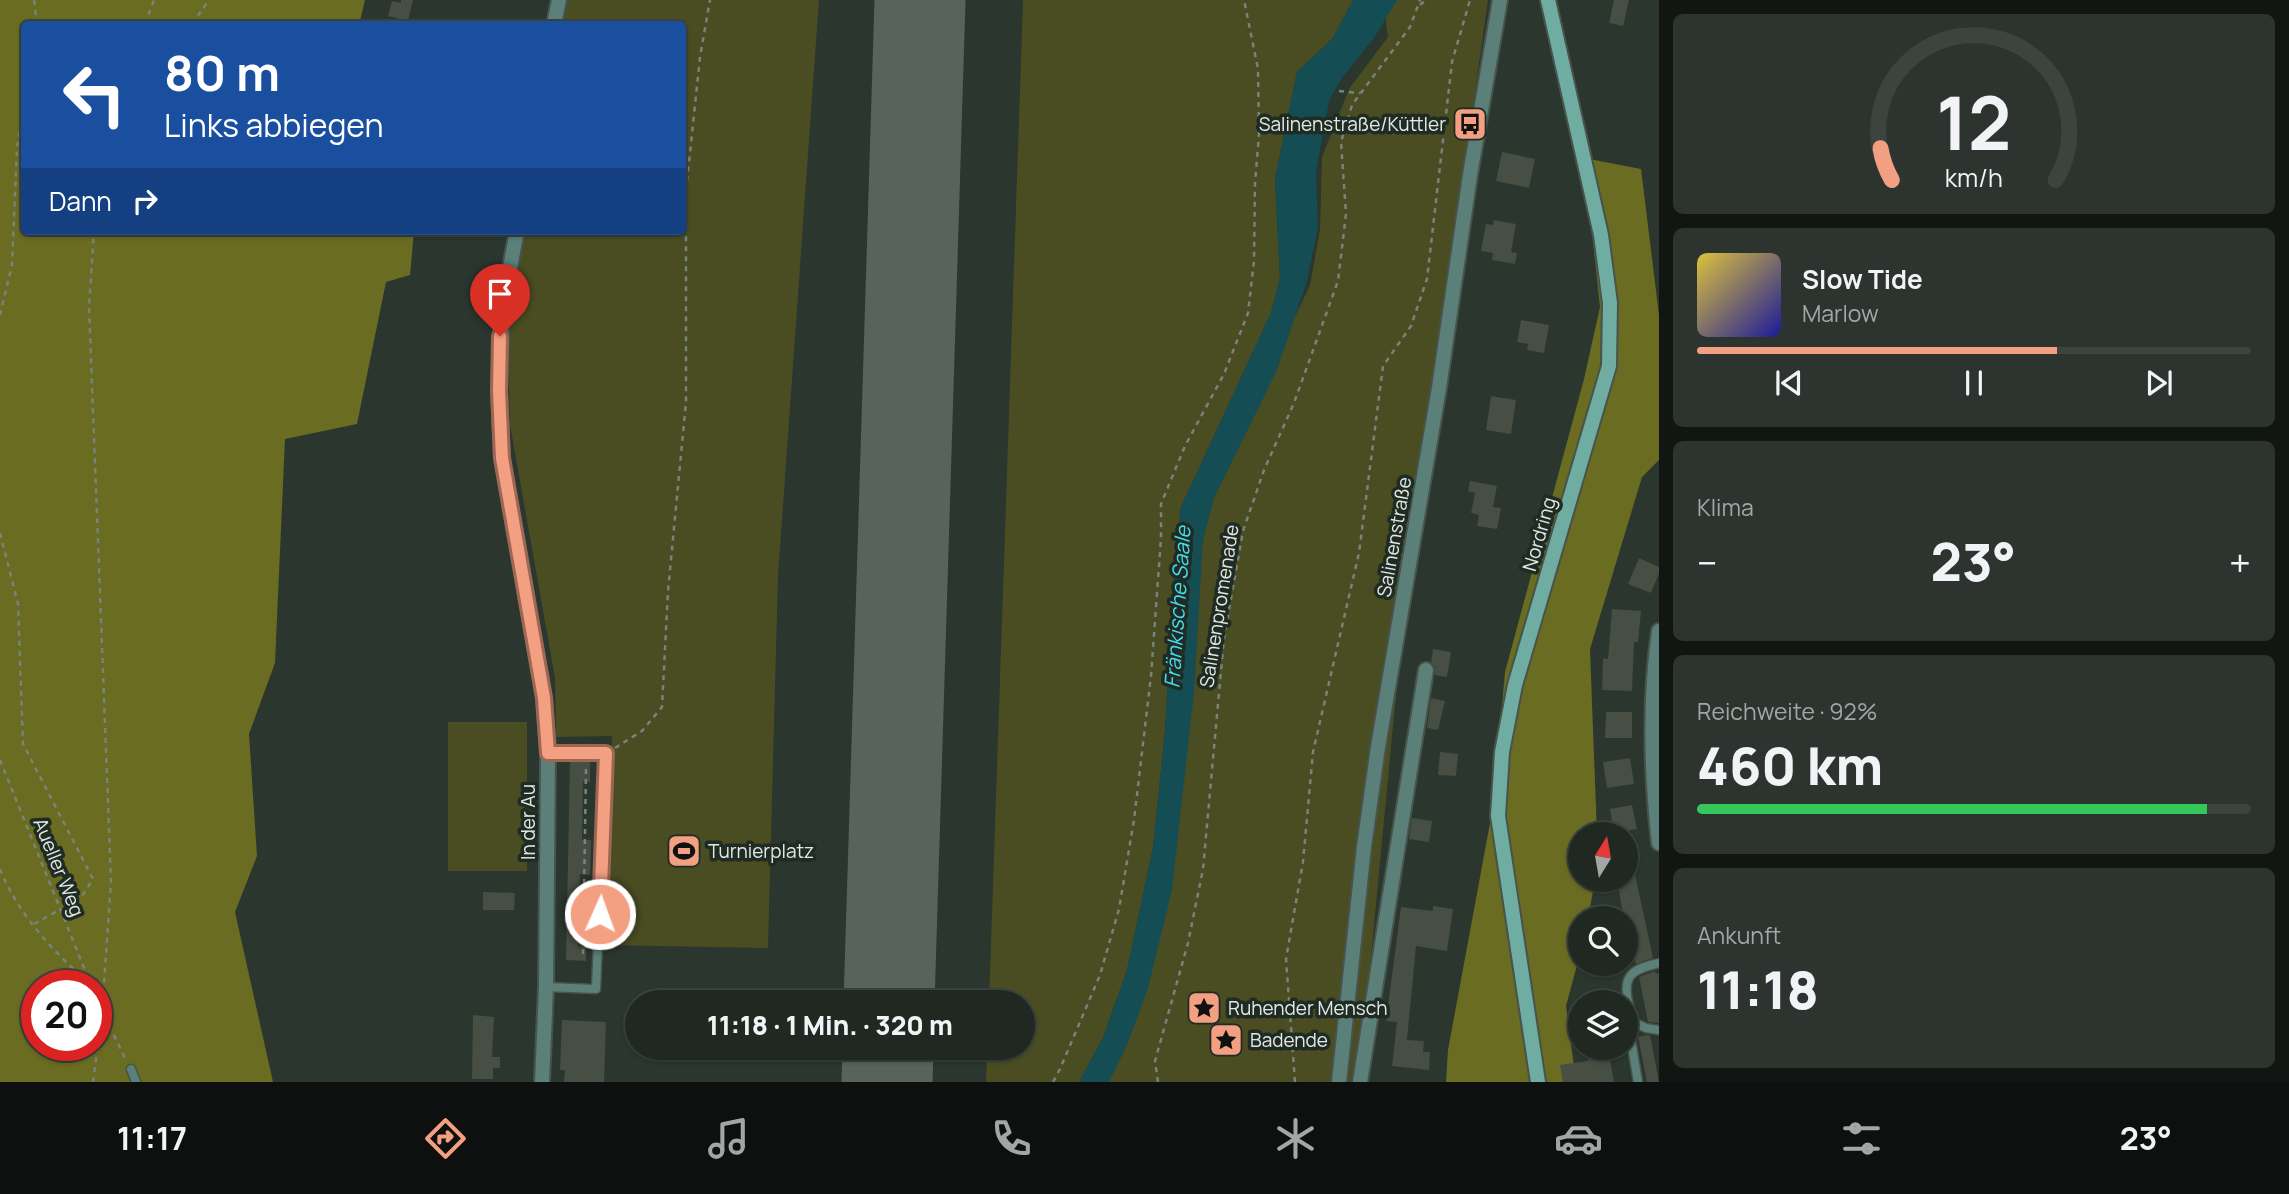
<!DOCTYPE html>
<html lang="de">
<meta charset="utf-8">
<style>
:root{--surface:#202822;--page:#2d342f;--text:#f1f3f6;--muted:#a2a6a5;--line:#3d4440;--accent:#f39f82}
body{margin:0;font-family:Manrope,sans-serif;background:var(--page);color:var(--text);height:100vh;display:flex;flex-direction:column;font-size:26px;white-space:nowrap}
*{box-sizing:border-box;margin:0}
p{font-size:23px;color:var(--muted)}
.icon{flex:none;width:38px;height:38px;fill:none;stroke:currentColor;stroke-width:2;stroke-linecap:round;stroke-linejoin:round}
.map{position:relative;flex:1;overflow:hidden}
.details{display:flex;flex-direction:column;gap:14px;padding:14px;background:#121613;width:630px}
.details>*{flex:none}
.hud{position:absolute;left:21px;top:21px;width:665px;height:214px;border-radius:7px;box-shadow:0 2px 5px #0004,0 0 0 2px var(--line);background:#1a4fa0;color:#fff;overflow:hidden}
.needle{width:46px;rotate:11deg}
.fabs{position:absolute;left:1568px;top:822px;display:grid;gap:14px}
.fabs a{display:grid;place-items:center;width:70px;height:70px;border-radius:50%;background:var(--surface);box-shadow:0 2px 5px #0004,0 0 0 2px var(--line);font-size:35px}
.speed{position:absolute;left:21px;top:970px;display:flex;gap:14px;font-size:35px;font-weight:700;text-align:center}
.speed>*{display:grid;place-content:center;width:91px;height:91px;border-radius:50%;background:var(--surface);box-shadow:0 2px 5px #0004,0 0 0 2px var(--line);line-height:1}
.speed .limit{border:10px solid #d22;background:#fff;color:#111}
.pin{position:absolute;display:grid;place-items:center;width:60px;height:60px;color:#fff;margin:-72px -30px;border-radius:50% 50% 50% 0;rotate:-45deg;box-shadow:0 0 7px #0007}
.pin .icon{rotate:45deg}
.me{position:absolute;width:77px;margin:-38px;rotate:2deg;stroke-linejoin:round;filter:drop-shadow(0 0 5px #0008)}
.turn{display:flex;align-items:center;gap:24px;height:147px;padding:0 28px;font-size:32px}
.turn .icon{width:91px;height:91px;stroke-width:2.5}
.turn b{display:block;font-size:49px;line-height:60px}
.then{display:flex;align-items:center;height:66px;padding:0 28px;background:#0003;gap:14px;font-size:26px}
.big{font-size:52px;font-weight:800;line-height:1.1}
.details .tile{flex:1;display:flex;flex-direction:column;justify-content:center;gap:10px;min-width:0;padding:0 24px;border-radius:10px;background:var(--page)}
.details .dial{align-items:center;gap:0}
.dial svg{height:182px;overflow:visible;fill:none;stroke:var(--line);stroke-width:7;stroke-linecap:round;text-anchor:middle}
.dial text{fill:var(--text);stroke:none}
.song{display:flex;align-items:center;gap:21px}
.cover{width:84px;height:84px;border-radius:10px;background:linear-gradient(135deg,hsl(50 70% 55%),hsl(240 70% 35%))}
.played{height:7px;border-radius:4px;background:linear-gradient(90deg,var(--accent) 65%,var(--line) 65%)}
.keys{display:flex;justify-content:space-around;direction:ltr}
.heat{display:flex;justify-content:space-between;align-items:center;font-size:38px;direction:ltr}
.charge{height:10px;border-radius:5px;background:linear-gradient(90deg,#34c759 92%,var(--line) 0)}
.trip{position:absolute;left:625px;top:990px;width:410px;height:70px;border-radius:35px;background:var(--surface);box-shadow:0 2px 5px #0004,0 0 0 2px var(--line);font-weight:800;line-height:70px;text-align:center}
.dock{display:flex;height:112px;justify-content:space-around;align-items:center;background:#0d100e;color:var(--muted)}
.dock .icon{width:49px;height:49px}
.dock .active{color:var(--accent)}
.dock b{font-size:32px;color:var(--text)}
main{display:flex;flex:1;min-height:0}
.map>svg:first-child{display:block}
.green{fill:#4a4c22}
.forest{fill:#6a6c21;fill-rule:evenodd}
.water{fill:#144d54}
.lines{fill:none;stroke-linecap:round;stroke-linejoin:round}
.runway{stroke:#58635c;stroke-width:91}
.building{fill:#474e43}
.lane-casing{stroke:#47534b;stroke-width:11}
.street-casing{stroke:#47534b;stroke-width:18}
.secondary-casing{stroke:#47534b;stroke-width:18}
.path{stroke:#78837c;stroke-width:2.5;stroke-dasharray:5 5;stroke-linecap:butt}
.lane{stroke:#5b8079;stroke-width:8}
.street{stroke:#5b8079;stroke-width:14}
.secondary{stroke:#6faca1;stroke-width:14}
.route-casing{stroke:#9e6754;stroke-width:18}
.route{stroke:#f39f82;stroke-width:12}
.labels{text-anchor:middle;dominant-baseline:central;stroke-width:7;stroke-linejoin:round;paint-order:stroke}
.poi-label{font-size:19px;fill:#e1e9e4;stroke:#202b24;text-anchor:start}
.street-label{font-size:19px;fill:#e1e9e4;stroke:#202b24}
.water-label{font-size:21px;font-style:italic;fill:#43ddee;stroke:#202b24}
</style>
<main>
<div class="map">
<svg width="1659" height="1082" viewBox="0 0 1659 1082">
<rect width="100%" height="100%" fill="#2a362e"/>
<g class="green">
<polygon points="567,0 819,0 778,576 768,948 602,945 612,736 556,737 555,678 510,425 507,323 524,231 682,231 682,24 562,24"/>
<polygon points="1023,0 1353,0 1333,38 1297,72 1275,178 1280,278 1271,313 1181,507 1173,580 1165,731 1153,848 1127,970 1103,1038 1079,1082 986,1082 987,1048 1022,1048 1022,1003 989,1003"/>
<polygon points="1383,0 1488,0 1408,570 1359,1082 1097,1082 1143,977 1195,527 1310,285 1320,230 1322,157 1349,89 1388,37"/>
<rect x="448" y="722" width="79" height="149"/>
</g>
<g class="forest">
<path d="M0,0H365L360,21L371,24H24V231H414L410,275L386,282L357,424L285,439L275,663L249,734L257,856L235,912L273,1082H0ZM37,985H96V1045H37Z"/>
<polygon points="1584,158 1641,169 1659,315 1659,460 1642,477 1590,649 1597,835 1580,835 1580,880 1595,880 1588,919 1580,919 1580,954 1566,1006 1576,1082 1446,1082 1448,1050 1493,807 1505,672 1584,379 1600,307"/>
</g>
<polygon class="water" points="1353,0 1397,0 1374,38 1341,79 1329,101 1316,171 1318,227 1307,281 1277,370 1214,498 1203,540 1194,692 1172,890 1148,988 1127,1045 1109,1082 1079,1082 1103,1038 1127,970 1153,848 1165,731 1173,580 1181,507 1271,313 1280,278 1275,178 1297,72 1333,38"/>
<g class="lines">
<g class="runway">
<polyline points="889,1003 920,0"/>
<polyline points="887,1082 888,1048"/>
</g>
</g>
<g class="building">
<polygon points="401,0 413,0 408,21 388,16 392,1 401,3"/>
<polygon points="1614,0 1629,0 1623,26 1609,23"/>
<polygon points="1502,152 1535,159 1529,188 1496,181"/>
<polygon points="1494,220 1516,224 1511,252 1517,253 1515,264 1492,260 1493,253 1481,251 1486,224 1493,225"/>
<polygon points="1521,320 1549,325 1544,353 1527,350 1528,344 1517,342"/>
<polygon points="1491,396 1516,400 1511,434 1486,430"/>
<polygon points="1470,481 1497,486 1493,507 1501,508 1497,529 1477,526 1479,515 1471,513 1475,493 1468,491"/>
<polygon points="1639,558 1659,567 1659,573 1651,593 1628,584"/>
<polygon points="1612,609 1641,611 1638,642 1634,642 1632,691 1602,690 1603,658 1608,659"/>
<polygon points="1433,649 1451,652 1447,677 1435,675 1435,667 1431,662"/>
<polygon points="1431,698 1445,701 1438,730 1427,728"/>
<polygon points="1606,712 1632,712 1632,738 1605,738"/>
<polygon points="1440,752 1458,754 1456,776 1438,775"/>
<polygon points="1630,758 1634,784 1607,788 1603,762"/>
<polygon points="570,761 590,761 590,782 583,781 582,840 591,840 590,875 580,874 578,946 586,947 586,961 566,960"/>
<polygon points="1632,805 1637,829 1614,833 1610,809"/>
<polygon points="1412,818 1432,821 1429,842 1409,839"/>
<polygon points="1626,851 1630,851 1653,958 1636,964 1634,958 1631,959 1617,880 1626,880"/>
<polygon points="483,892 515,893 514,910 483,910"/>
<polygon points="1433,906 1453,909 1447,951 1416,946 1407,1040 1424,1041 1423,1052 1430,1052 1429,1070 1392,1066 1397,1022 1386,1021 1401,907 1433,911"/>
<polygon points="1655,971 1656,974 1659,973 1659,1023 1648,1022 1639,977"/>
<polygon points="473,1015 494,1017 492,1057 500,1057 500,1068 493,1068 493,1079 472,1079"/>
<polygon points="562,1020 606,1022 604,1082 564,1082 565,1070 560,1070"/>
<polygon points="1647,1035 1650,1035 1659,1082 1647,1082 1638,1037"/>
<polygon points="1599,1048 1608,1048 1614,1082 1563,1082 1560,1065 1588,1061 1586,1050"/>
</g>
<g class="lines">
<defs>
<g id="lane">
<path d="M1659,963C1635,969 1622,973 1628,1001C1630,1009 1631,1017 1635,1023L1646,1028L1659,1030"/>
<polyline points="546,987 596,989 606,753 548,753"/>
<polyline points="1631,1040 1638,1082"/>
<polyline points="131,1069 136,1082"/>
</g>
<g id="street">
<polyline points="554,24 559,0"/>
<polyline points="517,231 502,310 499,391 502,458 544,698 548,753 546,987 542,1082"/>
<path d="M1659,631C1649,702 1651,772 1659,843"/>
<polyline points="1339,1082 1364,847 1378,747 1439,388 1470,175 1500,0"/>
<polyline points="1360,1082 1426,670"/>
</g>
<polyline id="secondary" points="1538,1082 1498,816 1502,752 1515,685 1609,366 1610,303 1601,235 1548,0"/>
</defs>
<use href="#lane" class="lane-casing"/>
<use href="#street" class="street-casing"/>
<use href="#secondary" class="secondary-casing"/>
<g class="path">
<polyline points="34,0 37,24"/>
<polyline points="1420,5 1426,0"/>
<polyline points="145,24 154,0"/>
<polyline points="192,24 209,0"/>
<polyline points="1339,91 1360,93"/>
<polyline points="0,315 12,265 17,148 24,101"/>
<polyline points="0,533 18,604 23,744 93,879 65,922"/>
<polyline points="615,748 642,731 662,707 668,591 686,402 686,191 700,57 710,0"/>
<polyline points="0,760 91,985"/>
<path d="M0,869C17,912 52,951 87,981"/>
<polyline points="34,924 59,910"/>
<polyline points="583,954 586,769"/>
<polyline points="96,999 126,1060"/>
<polyline points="93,1082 102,1013 111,881 89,307 94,231"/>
<polyline points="1053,1082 1060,1069 1100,975 1119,909 1134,820 1151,676 1161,538 1161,504 1185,446 1224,374 1248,313 1254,261 1255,183 1259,135 1258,69 1244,0"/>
<polyline points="1158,1082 1155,1061 1188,943 1203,869 1224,638 1243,531 1264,470 1294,403 1338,281 1346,214 1341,142 1352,105 1410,27 1420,0"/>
<polyline points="1295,1082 1286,959 1303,862 1313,752 1359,553 1383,366 1411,326 1427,279 1452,62 1470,0"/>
</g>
<use href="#lane" class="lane"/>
<use href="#street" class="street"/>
<use href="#secondary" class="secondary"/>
</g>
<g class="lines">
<defs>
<polyline id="route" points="500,336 499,391 502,458 544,698 548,753 606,753 600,914"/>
</defs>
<use href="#route" class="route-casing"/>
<use href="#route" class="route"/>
</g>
<defs>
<symbol id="bus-square" viewBox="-11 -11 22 22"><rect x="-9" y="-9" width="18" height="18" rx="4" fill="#f39f82" stroke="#202b24"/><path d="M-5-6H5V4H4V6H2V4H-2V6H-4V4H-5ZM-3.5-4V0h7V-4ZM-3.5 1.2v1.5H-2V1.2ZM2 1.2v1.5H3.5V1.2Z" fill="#111"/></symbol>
<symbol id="stadium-square" viewBox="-11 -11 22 22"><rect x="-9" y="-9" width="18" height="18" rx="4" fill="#f39f82" stroke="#202b24"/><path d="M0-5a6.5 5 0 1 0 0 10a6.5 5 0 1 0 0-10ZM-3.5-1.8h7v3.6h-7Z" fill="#111"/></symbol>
<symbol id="sight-square" viewBox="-11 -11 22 22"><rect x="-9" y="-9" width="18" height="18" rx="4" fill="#f39f82" stroke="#202b24"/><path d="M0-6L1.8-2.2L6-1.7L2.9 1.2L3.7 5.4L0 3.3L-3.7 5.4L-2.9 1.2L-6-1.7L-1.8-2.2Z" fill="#111"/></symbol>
</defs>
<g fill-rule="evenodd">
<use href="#bus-square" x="1451" y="105" width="38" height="38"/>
<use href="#stadium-square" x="665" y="832" width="38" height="38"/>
<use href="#sight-square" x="1185" y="989" width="38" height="38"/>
<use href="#sight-square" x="1207" y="1021" width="38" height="38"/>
</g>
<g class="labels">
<g class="poi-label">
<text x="1446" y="124" text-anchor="end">Salinenstraße/Küttler</text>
<text x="708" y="851">Turnierplatz</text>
<text x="1228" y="1008">Ruhender Mensch</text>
<text x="1250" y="1040">Badende</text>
</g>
<g class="street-label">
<text transform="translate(1539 534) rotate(-74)">Nordring</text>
<text transform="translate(1394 537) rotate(-80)">Salinenstraße</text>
<text transform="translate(1219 606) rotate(-81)">Salinenpromenade</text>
<text transform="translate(528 822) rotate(-90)">In der Au</text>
<text transform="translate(59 867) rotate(68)">Aueller Weg</text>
</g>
<g class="water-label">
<text transform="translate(1177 607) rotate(-86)">Fränkische Saale</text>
</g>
</g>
</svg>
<div class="fabs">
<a><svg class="needle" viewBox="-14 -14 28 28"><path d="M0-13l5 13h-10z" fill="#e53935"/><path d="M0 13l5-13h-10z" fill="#a2a6a5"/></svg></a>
<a><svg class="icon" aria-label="search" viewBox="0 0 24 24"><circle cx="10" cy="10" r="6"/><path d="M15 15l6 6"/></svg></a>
<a><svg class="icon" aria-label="layers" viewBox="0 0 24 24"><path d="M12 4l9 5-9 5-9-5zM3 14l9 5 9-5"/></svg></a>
</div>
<div class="speed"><div class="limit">20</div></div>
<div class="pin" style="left:500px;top:336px;background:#d93025"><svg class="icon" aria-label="arrive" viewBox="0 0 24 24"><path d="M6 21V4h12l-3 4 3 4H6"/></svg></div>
<svg class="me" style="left:600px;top:914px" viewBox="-20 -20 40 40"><circle r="17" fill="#f39f82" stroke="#fff" stroke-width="3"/><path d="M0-11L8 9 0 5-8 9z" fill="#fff"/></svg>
<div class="trip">11:18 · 1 Min. · 320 m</div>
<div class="hud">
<div class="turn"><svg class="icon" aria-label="left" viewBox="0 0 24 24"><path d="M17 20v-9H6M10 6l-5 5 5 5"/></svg><div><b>80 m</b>Links abbiegen</div></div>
<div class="then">Dann<svg class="icon" aria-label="right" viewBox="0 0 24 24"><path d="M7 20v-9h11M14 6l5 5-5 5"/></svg></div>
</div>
</div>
<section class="details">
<div class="tile dial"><svg viewBox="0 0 100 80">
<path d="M14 69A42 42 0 1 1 86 69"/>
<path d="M14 69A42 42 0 0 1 9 55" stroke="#f39f82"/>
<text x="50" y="56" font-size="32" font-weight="700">12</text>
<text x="50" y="72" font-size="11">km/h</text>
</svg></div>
<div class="tile">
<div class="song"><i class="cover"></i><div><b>Slow Tide</b><p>Marlow</p></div></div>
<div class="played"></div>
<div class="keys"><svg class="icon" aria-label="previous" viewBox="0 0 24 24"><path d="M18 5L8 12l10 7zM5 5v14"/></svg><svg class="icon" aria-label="pause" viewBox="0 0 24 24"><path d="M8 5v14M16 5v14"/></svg><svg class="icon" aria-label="next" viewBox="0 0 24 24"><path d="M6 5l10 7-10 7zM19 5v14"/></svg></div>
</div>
<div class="tile"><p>Klima</p>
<div class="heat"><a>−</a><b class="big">23°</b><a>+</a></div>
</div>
<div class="tile"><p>Reichweite · 92%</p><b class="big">460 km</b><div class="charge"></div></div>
<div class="tile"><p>Ankunft</p><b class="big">11:18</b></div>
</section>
</main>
<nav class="dock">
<b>11:17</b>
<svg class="icon active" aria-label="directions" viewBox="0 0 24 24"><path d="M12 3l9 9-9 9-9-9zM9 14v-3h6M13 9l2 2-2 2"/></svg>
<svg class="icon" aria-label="music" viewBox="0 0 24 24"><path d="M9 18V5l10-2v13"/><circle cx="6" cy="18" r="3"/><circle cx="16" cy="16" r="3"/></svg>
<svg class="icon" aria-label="phone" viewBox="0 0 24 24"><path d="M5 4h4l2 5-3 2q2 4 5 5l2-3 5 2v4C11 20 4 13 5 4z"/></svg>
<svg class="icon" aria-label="climate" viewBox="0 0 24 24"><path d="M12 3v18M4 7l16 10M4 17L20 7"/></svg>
<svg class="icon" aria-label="car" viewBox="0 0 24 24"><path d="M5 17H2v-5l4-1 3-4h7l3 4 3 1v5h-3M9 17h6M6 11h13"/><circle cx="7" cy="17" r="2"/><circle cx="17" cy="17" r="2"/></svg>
<svg class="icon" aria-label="filters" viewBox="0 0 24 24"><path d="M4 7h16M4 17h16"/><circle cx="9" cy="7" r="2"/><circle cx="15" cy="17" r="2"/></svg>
<b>23°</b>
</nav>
